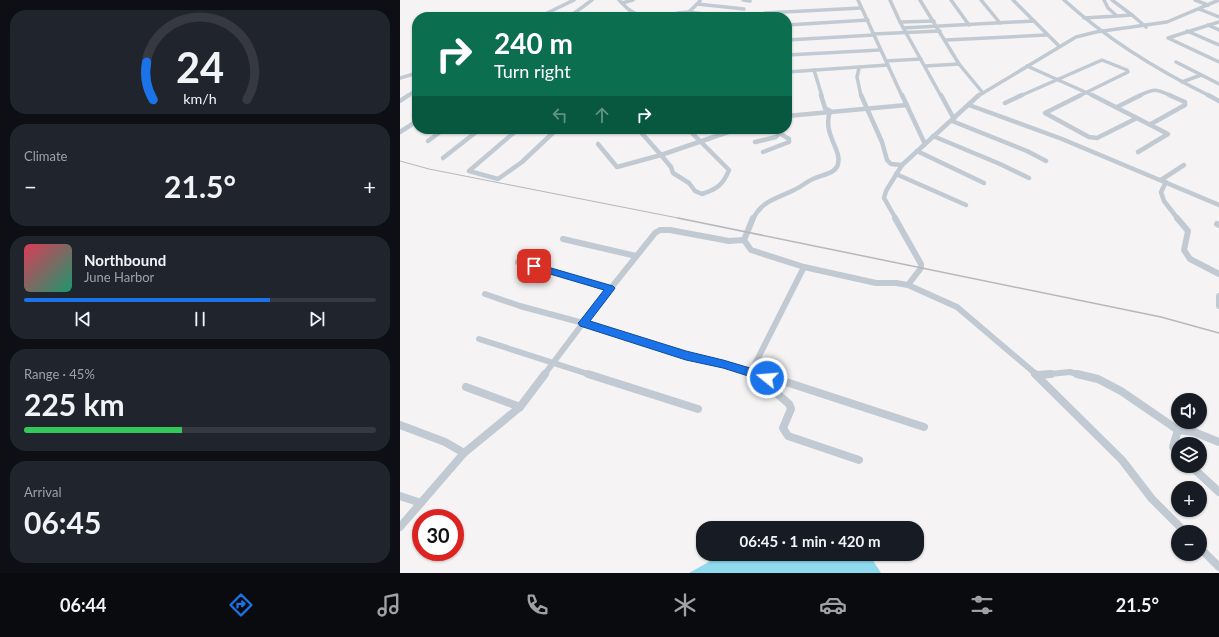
<!DOCTYPE html>
<meta charset="utf-8">
<style>
:root{--surface:#171b24;--page:#20242c;--text:#f1f3f6;--muted:#9ea1a6;--line:#363941;--accent:#1a73e8}
body{margin:0;font-family:Lato,sans-serif;background:var(--page);color:var(--text);height:100vh;display:flex;flex-direction:column;font-size:15px;white-space:nowrap}
*{box-sizing:border-box;margin:0}
p{font-size:13px;color:var(--muted)}
.icon{flex:none;width:22px;height:22px;fill:none;stroke:currentColor;stroke-width:2;stroke-linecap:round;stroke-linejoin:round}
.map{position:relative;flex:1;overflow:hidden}
.side{display:flex;flex-direction:column;gap:10px;padding:10px;background:#0d0f14;width:400px}
.side>*{flex:none}
.hud{position:absolute;left:12px;top:12px;width:380px;height:122px;border-radius:16px;box-shadow:0 1px 3px #0004;background:#0b6e4f;color:#fff;overflow:hidden}
.controls{position:absolute;left:771px;top:393px;display:grid;gap:8px}
.controls a{display:grid;place-items:center;width:36px;height:36px;border-radius:50%;background:var(--surface);box-shadow:0 1px 3px #0004;font-size:20px}
.speed{position:absolute;left:12px;top:509px;display:flex;gap:8px;font-size:20px;font-weight:700;text-align:center}
.speed>*{display:grid;place-content:center;width:52px;height:52px;border-radius:50%;background:var(--surface);box-shadow:0 1px 3px #0004;line-height:1}
.speed .limit{border:6px solid #d22;background:#fff;color:#111}
.pin{position:absolute;display:grid;place-items:center;width:34px;height:34px;color:#fff;margin:-17px;border-radius:8px;box-shadow:0 2px 6px #0006}
.me{position:absolute;width:44px;margin:-22px;rotate:287deg;stroke-linejoin:round;filter:drop-shadow(0 0 3px #0008)}
.turn{display:flex;align-items:center;gap:14px;height:84px;padding:0 16px;font-size:18px}
.turn .icon{width:52px;height:52px;stroke-width:2.5}
.turn b{display:block;font-size:28px;line-height:34px}
.lanes{display:flex;align-items:center;height:38px;padding:0 16px;background:#0003;justify-content:center;gap:20px;direction:ltr}
.lanes .off{opacity:.35}
.big{font-size:30px;font-weight:700;line-height:1.1}
.side .widget{flex:1;display:flex;flex-direction:column;justify-content:center;gap:6px;min-width:0;padding:0 14px;border-radius:16px;background:var(--page)}
.side .dial{align-items:center;gap:0}
.dial svg{height:104px;overflow:visible;fill:none;stroke:var(--line);stroke-width:7;stroke-linecap:round;text-anchor:middle}
.dial text{fill:var(--text);stroke:none}
.song{display:flex;align-items:center;gap:12px}
.cover{width:48px;height:48px;border-radius:6px;background:linear-gradient(135deg,hsl(350 70% 55%),hsl(160 70% 35%))}
.played{height:4px;border-radius:2px;background:linear-gradient(90deg,var(--accent) 70%,var(--line) 70%)}
.keys{display:flex;justify-content:space-around;direction:ltr}
.heat{display:flex;justify-content:space-between;align-items:center;font-size:22px;direction:ltr}
.charge{height:6px;border-radius:3px;background:linear-gradient(90deg,#34c759 45%,var(--line) 0)}
.trip{position:absolute;left:296px;top:521px;width:228px;height:40px;border-radius:16px;background:var(--surface);box-shadow:0 1px 3px #0004;font-weight:700;line-height:40px;text-align:center}
.tab-bar{display:flex;height:64px;justify-content:space-around;align-items:center;background:#090b0e;color:var(--muted)}
.tab-bar .icon{width:28px;height:28px}
.tab-bar .on{color:var(--accent)}
.tab-bar b{font-size:18px;color:var(--text)}
main{display:flex;flex:1;min-height:0}
.map>svg:first-child{display:block}
.water{fill:#90daee}
.lines{fill:none;stroke-linecap:round;stroke-linejoin:round}
.minor-far3{stroke:#c1cad2;stroke-width:3.5}
.minor-far2{stroke:#c1cad2;stroke-width:4.5}
.minor-far1{stroke:#c1cad2;stroke-width:6}
.minor{stroke:#c1cad2;stroke-width:8}
.rail-far1{stroke:#b5b8bd;stroke-width:1}
.rail{stroke:#b5b8bd;stroke-width:1.5}
.route{fill:#1a73e8;stroke:#114b97}
</style>
<main>
<section class="side">
<div class="widget dial"><svg viewBox="0 0 100 80">
<path d="M14 69A42 42 0 1 1 86 69"/>
<path d="M14 69A42 42 0 0 1 9 40" stroke="#1a73e8"/>
<text x="50" y="56" font-size="32" font-weight="700">24</text>
<text x="50" y="72" font-size="11">km/h</text>
</svg></div>
<div class="widget"><p>Climate</p>
<div class="heat"><a>−</a><b class="big">21.5°</b><a>+</a></div>
</div>
<div class="widget">
<div class="song"><i class="cover"></i><div><b>Northbound</b><p>June Harbor</p></div></div>
<div class="played"></div>
<div class="keys"><svg class="icon" aria-label="previous" viewBox="0 0 24 24"><path d="M18 5L8 12l10 7zM5 5v14"/></svg><svg class="icon" aria-label="pause" viewBox="0 0 24 24"><path d="M8 5v14M16 5v14"/></svg><svg class="icon" aria-label="next" viewBox="0 0 24 24"><path d="M6 5l10 7-10 7zM19 5v14"/></svg></div>
</div>
<div class="widget"><p>Range · 45%</p><b class="big">225 km</b><div class="charge"></div></div>
<div class="widget"><p>Arrival</p><b class="big">06:45</b></div>
</section>
<div class="map">
<svg width="819" height="573" viewBox="0 0 819 573">
<rect width="100%" height="100%" fill="#f5f3f3"/>
<polygon class="water" points="338,554 462,554 472,559 481,573 289,573 314,559"/>
<g class="lines">
<g class="minor-far3">
<polyline points="219,0 228,9 241,17"/>
<polyline points="343,0 350,1"/>
<polyline points="458,0 502,96"/>
<polyline points="490,0 500,22 541,96"/>
<polyline points="520,0 559,64 583,93"/>
<polyline points="551,0 569,25"/>
<polyline points="581,0 600,23"/>
<polyline points="613,0 659,46"/>
<path d="M664,0C708,40 757,70 810,96"/>
<polyline points="712,0 732,15 717,16"/>
<polyline points="795,0 808,5"/>
<polyline points="222,3 233,0"/>
<polyline points="297,4 344,9"/>
<polyline points="799,9 819,17"/>
<polyline points="289,12 325,17"/>
<polyline points="365,13 461,8"/>
<polyline points="732,15 746,27"/>
<polyline points="139,17 174,0"/>
<polyline points="169,17 192,0"/>
<polyline points="220,17 232,12"/>
<polyline points="266,17 278,13 289,12 300,1"/>
<polyline points="684,18 717,16 708,8 704,0"/>
<polyline points="500,22 534,21"/>
<polyline points="819,22 768,38 819,62"/>
<polyline points="387,25 468,20"/>
<polyline points="808,25 819,30"/>
<polyline points="503,28 634,21"/>
<polyline points="787,31 819,45"/>
<polyline points="473,34 540,31"/>
<polyline points="387,40 474,35"/>
<polyline points="546,40 646,35"/>
<polyline points="387,55 480,50"/>
<polyline points="486,61 521,59"/>
<polyline points="776,62 819,84"/>
<polyline points="525,66 559,64"/>
<polyline points="627,66 694,96"/>
<polyline points="459,68 457,77 461,96"/>
<polyline points="414,70 422,96"/>
<polyline points="387,72 488,65"/>
<polyline points="0,78 17,73"/>
<polyline points="782,82 801,75"/>
<polyline points="7,96 17,90"/>
<polyline points="578,96 676,37 696,32 767,22 819,0"/>
<polyline points="620,96 702,60 727,70 728,72 679,96"/>
<path d="M739,96C755,88 755,89 772,96"/>
</g>
<g class="minor-far2">
<polyline points="461,95 482,142 487,160 491,164 502,165"/>
<polyline points="502,95 525,144"/>
<polyline points="541,95 554,119"/>
<polyline points="681,95 645,113 689,137 697,138 737,118"/>
<polyline points="692,95 768,134 738,152"/>
<polyline points="808,95 819,101"/>
<polyline points="0,101 9,95"/>
<polyline points="605,103 622,95"/>
<polyline points="569,105 662,139 819,205"/>
<polyline points="717,107 741,95"/>
<polyline points="387,116 507,105"/>
<polyline points="552,121 627,151 646,161"/>
<polyline points="751,124 785,105 785,102 769,95"/>
<polyline points="118,129 69,171 98,179 122,162 157,129"/>
<polyline points="238,129 261,155 337,129"/>
<polyline points="0,132 17,121"/>
<polyline points="533,136 600,164 629,178"/>
<polyline points="28,141 44,129"/>
<polyline points="355,142 376,137 384,129"/>
<path d="M198,144L217,167L261,155L271,167L273,173L289,183L295,191L302,194C317,189 323,185 329,170L288,129"/>
<polyline points="517,151 584,183"/>
<polyline points="363,152 389,142 389,139 381,134"/>
<polyline points="43,158 80,129"/>
<polyline points="496,174 566,205"/>
<polyline points="761,180 784,165"/>
<polyline points="766,182 761,192 764,201 778,219"/>
<path d="M353,219C361,201 378,198 394,190C401,187 406,182 413,179C420,175 436,174 438,164C442,149 422,134 430,111L425,108L421,95"/>
<polyline points="496,219 484,198 486,191 502,165 579,95"/>
</g>
<g class="minor-far1">
<polyline points="777,218 788,231 784,250 790,259 819,274"/>
<polyline points="817,224 819,225"/>
<polyline points="163,239 236,256"/>
<polyline points="344,240 353,218"/>
<polyline points="118,262 210,289"/>
<polyline points="508,285 557,307 637,375"/>
<polyline points="85,294 120,306 183,323 255,233 260,230 270,230 329,241 344,240 351,250 404,267"/>
<polyline points="819,296 819,306"/>
<polyline points="79,339 191,375"/>
<polyline points="144,375 183,323 286,356 351,372 404,267 476,283 496,283 508,285 521,268 521,264 495,218"/>
<polyline points="640,375 670,372 681,375"/>
</g>
<g class="minor">
<polyline points="188,374 298,409"/>
<polyline points="635,374 722,460 752,499 785,532"/>
<polyline points="677,374 698,379 721,391 778,430 794,432 819,442"/>
<polyline points="356,375 389,383 524,427"/>
<polyline points="637,375 651,374"/>
<polyline points="357,376 389,404 391,409 383,428 388,436 459,460"/>
<polyline points="66,387 120,407"/>
<polyline points="0,425 45,442 64,453"/>
<polyline points="778,430 773,447 778,453"/>
<polyline points="791,466 819,492"/>
<polyline points="0,496 21,503"/>
<polyline points="0,527 64,453 120,407 145,374"/>
<polyline points="800,548 819,567"/>
</g>
<polyline class="rail-far1" points="0,161 29,169 283,219"/>
<polyline class="rail" points="278,218 761,317 819,333"/>
</g>
<polygon class="route" points="134,263 213,286 215,288 213,291 190,321 286,351 323,360 367,373 371,374 373,378 371,381 367,382 323,368 286,360 180,326 178,323 180,321 204,290 130,268 129,266"/>
</svg>
<div class="controls">
<a><svg class="icon" aria-label="sound" viewBox="0 0 24 24"><path d="M4 9h4l5-4v14l-5-4H4zM17 9q2 3 0 6"/></svg></a>
<a><svg class="icon" aria-label="layers" viewBox="0 0 24 24"><path d="M12 4l9 5-9 5-9-5zM3 14l9 5 9-5"/></svg></a>
<a>+</a>
<a>−</a>
</div>
<div class="speed"><div class="limit">30</div></div>
<div class="pin" style="left:134px;top:266px;background:#d93025"><svg class="icon" aria-label="arrive" viewBox="0 0 24 24"><path d="M6 21V4h12l-3 4 3 4H6"/></svg></div>
<svg class="me" style="left:367px;top:378px" viewBox="-20 -20 40 40"><circle r="17" fill="#1a73e8" stroke="#fff" stroke-width="3"/><path d="M0-11L8 9 0 5-8 9z" fill="#fff"/></svg>
<div class="trip">06:45 · 1 min · 420 m</div>
<div class="hud">
<div class="turn"><svg class="icon" aria-label="right" viewBox="0 0 24 24"><path d="M7 20v-9h11M14 6l5 5-5 5"/></svg><div><b>240 m</b>Turn right</div></div>
<div class="lanes"><svg class="icon off" aria-label="left" viewBox="0 0 24 24"><path d="M17 20v-9H6M10 6l-5 5 5 5"/></svg><svg class="icon off" aria-label="ahead" viewBox="0 0 24 24"><path d="M12 20V5M6 11l6-6 6 6"/></svg><svg class="icon" aria-label="right" viewBox="0 0 24 24"><path d="M7 20v-9h11M14 6l5 5-5 5"/></svg></div>
</div>
</div>
</main>
<nav class="tab-bar">
<b>06:44</b>
<svg class="icon on" aria-label="directions" viewBox="0 0 24 24"><path d="M12 3l9 9-9 9-9-9zM9 14v-3h6M13 9l2 2-2 2"/></svg>
<svg class="icon" aria-label="music" viewBox="0 0 24 24"><path d="M9 18V5l10-2v13"/><circle cx="6" cy="18" r="3"/><circle cx="16" cy="16" r="3"/></svg>
<svg class="icon" aria-label="phone" viewBox="0 0 24 24"><path d="M5 4h4l2 5-3 2q2 4 5 5l2-3 5 2v4C11 20 4 13 5 4z"/></svg>
<svg class="icon" aria-label="climate" viewBox="0 0 24 24"><path d="M12 3v18M4 7l16 10M4 17L20 7"/></svg>
<svg class="icon" aria-label="car" viewBox="0 0 24 24"><path d="M5 17H2v-5l4-1 3-4h7l3 4 3 1v5h-3M9 17h6M6 11h13"/><circle cx="7" cy="17" r="2"/><circle cx="17" cy="17" r="2"/></svg>
<svg class="icon" aria-label="filters" viewBox="0 0 24 24"><path d="M4 7h16M4 17h16"/><circle cx="9" cy="7" r="2"/><circle cx="15" cy="17" r="2"/></svg>
<b>21.5°</b>
</nav>
